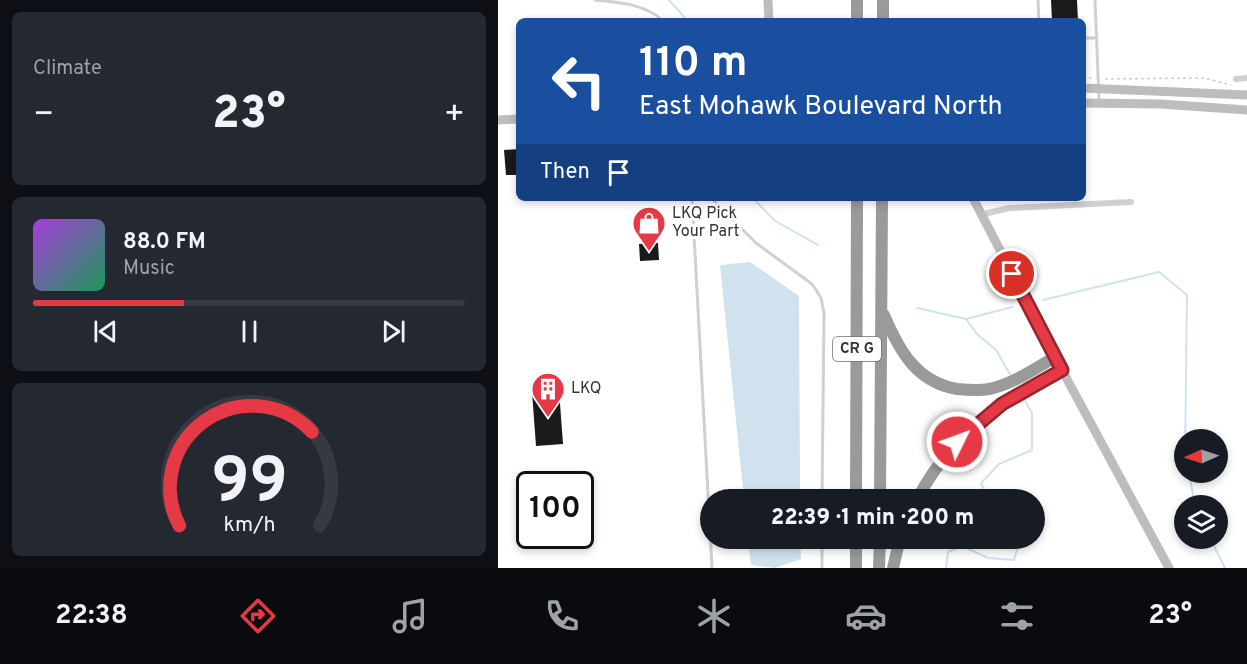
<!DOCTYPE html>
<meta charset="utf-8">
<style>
:root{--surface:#171b24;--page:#242831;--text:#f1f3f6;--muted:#9ea1a6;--line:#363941;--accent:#e63946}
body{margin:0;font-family:Overpass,sans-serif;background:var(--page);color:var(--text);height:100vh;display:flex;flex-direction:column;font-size:22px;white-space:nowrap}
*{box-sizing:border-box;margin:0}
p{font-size:20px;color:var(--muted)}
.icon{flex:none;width:33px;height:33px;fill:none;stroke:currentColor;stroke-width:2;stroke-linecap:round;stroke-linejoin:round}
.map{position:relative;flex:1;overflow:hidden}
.panel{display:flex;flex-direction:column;gap:12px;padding:12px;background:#0d0f14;width:498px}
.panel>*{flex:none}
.hud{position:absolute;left:18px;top:18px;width:570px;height:183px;border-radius:9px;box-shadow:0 3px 9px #0003;background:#1a4fa0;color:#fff;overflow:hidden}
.needle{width:39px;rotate:267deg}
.tools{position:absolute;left:676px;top:429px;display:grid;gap:12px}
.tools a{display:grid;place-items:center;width:54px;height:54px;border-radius:50%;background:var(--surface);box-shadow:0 3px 9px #0003;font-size:30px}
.speed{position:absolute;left:18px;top:471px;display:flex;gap:12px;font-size:30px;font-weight:700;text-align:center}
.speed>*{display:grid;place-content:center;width:78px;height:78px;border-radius:50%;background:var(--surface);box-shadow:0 3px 9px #0003;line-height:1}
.speed .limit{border:3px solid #111;border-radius:9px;background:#fff;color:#111}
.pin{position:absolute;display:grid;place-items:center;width:51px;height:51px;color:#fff;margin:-26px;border:3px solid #fff;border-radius:50%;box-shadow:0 2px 6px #0007}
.me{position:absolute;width:66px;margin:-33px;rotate:48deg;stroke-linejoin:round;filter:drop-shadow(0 0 4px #0008)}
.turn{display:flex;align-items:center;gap:21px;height:126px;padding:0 24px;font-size:27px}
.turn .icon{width:78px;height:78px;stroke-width:2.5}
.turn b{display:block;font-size:42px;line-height:51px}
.then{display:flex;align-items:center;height:57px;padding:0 24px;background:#0003;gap:12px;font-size:22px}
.big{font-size:45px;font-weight:800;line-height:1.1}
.panel .widget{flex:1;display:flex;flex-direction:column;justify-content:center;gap:9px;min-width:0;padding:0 21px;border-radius:9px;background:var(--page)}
.panel .dial{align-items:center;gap:0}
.dial svg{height:156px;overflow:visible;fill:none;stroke:var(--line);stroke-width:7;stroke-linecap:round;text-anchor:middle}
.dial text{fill:var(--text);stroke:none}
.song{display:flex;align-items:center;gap:18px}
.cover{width:72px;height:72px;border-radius:9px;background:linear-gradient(135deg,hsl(280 70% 55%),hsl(150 70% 35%))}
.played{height:6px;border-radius:3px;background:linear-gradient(90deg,var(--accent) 35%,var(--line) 35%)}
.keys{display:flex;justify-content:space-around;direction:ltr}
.heat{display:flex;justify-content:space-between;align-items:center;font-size:33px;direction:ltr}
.trip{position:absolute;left:202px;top:489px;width:345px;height:60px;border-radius:30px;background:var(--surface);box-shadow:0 3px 9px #0003;font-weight:800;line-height:60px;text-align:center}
.tab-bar{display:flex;height:96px;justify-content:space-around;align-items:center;background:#090b0e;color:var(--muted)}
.tab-bar .icon{width:42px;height:42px}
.tab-bar .current{color:var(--accent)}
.tab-bar b{font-size:27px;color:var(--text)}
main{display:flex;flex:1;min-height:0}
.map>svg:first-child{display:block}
.water{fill:#cfe2ee}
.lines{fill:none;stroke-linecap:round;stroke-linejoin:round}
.stream{stroke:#cfe2ee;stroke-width:2}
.building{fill:#1a1a1a}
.path{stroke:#cdcdcd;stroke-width:1.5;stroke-dasharray:3 3;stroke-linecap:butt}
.lane{stroke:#d0d0d0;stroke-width:3}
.street{stroke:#d0d0d0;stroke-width:6}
.secondary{stroke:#bdbdbd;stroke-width:9}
.highway{stroke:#9a9a9a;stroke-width:12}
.route-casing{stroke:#96252e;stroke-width:15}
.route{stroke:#e63946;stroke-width:10}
.labels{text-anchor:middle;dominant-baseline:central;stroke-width:6;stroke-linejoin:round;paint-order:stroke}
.shield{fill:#fff;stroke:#707070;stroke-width:1.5}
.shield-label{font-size:15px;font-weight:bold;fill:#333}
.poi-label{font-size:16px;fill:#333;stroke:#fff;text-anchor:start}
</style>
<main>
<section class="panel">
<div class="widget"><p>Climate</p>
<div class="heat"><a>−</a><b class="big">23°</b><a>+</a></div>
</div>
<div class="widget">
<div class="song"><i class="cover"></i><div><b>88.0 FM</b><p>Music</p></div></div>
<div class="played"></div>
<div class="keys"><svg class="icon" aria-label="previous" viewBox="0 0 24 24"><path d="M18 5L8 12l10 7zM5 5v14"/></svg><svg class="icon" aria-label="pause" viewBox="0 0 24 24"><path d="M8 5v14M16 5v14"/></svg><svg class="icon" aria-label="next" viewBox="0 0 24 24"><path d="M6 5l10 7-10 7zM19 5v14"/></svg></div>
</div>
<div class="widget dial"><svg viewBox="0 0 100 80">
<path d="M14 69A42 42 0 1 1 86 69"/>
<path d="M14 69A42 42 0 0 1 82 21" stroke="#e63946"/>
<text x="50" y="56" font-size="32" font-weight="700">99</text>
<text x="50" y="72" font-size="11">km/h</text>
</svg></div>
</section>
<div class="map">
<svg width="749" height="568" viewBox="0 0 749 568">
<rect width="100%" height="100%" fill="#fff"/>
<g class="water">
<polygon points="252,262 301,296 302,499 246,499 222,265"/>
<polygon points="250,539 302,539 303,559 277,568 253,565"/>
</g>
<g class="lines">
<g class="stream">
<polyline points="171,0 190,21"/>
<polyline points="255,198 277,221 320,245"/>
<polyline points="545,300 661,272 689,295 687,455"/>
<polyline points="419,308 468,319 514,307"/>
<polyline points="468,319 479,334 498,350 513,376"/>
<polyline points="691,472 697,506"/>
<polyline points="491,500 483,483 501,464 534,450 534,413 526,399"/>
<polyline points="712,538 727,568"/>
<polyline points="448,568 450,552 464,546 490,558 516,560 522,538"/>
</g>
</g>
<g class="building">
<polygon points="553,0 579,0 580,21 554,21"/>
<polygon points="21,149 21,175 8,175 6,150"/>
<polygon points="160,243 161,260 142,261 141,244"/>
<polygon points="61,390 65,444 38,446 34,392"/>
</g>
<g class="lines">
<g class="path">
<polyline points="585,77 593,78"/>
<polyline points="607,79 706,78 733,85"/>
</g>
<g class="lane">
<path d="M97,0C120,2 148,4 165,21"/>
<polyline points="540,0 541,21"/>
<polyline points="597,0 601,100"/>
<polyline points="585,38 599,38"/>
<polyline points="194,198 214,568"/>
<polyline points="213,198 258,243 314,284 323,298 326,313 324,500"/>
<polyline points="324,568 324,538"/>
</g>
<g class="street">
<polyline points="738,79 749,78"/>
<polyline points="482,215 511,208 633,202"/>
</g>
<g class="secondary">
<polyline points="270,0 271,21"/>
<polyline points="585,88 749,95"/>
<polyline points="585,103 663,104 749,110"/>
<polyline points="0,120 21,119"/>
<polyline points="475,198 571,383 671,568"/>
</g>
<g class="highway">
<polyline points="359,21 359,0"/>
<polyline points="385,21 385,0"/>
<path d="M386,315C401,350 418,382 459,389C470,390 481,391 491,389C515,384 536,369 557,357"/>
<polyline points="358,500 359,198"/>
<polyline points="382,500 384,198"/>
<path d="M419,500C449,439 504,399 564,370"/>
<polyline points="358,568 358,538"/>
<polyline points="381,568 382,538"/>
<polyline points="395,568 402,538"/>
</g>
</g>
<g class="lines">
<defs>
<polyline id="route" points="459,442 504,404 564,370 514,274"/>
</defs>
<use href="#route" class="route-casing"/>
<use href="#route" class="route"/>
</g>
<defs>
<symbol id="shop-pin" viewBox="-11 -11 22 30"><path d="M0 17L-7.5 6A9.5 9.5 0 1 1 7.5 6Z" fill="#e63946" stroke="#fff"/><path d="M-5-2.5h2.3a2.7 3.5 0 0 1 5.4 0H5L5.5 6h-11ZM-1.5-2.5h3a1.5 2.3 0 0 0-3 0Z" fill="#fff"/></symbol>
<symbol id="building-pin" viewBox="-11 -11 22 30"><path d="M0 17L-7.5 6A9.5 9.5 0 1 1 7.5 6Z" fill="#e63946" stroke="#fff"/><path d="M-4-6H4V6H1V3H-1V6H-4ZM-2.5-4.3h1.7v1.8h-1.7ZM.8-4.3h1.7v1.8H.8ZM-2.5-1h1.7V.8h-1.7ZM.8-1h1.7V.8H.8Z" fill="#fff"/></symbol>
</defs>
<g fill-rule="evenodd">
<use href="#shop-pin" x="132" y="204" width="38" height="52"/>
<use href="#building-pin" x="31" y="370" width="38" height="52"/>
</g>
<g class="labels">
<rect class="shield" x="335" y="337" width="48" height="24" rx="4.5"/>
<g class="shield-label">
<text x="359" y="349">CR G</text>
</g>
<g class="poi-label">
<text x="174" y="214">LKQ Pick<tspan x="174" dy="18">Your Part</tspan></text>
<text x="73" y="389">LKQ</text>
</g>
</g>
</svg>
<div class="tools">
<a><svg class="needle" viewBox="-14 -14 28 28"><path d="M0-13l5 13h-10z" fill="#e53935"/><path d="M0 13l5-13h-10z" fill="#9ea1a6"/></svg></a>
<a><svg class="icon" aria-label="layers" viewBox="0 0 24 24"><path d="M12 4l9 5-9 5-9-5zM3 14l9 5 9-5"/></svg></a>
</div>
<div class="speed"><div class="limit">100</div></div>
<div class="pin" style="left:514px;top:274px;background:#d93025"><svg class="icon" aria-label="arrive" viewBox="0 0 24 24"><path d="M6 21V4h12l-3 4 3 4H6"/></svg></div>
<svg class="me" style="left:459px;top:442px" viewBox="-20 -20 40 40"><circle r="17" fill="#e63946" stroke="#fff" stroke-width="3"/><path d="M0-11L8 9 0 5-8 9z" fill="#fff"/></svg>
<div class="trip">22:39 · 1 min · 200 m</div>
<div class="hud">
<div class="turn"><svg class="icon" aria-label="left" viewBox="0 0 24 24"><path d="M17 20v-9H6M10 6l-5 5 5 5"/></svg><div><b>110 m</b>East Mohawk Boulevard North</div></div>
<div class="then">Then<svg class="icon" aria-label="arrive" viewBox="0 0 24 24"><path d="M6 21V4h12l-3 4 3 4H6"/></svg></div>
</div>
</div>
</main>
<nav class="tab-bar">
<b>22:38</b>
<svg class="icon current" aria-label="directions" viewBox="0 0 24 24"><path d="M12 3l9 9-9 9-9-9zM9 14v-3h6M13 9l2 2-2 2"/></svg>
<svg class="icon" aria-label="music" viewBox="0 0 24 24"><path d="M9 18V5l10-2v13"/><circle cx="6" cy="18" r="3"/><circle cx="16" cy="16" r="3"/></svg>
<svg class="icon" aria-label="phone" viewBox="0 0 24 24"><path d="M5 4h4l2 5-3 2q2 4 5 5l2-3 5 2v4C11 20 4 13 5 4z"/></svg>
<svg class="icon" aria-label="climate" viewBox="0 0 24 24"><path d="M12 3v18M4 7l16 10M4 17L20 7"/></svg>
<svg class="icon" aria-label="car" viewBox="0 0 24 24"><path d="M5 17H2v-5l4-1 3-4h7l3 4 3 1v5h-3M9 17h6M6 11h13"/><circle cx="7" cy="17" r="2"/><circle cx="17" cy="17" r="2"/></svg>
<svg class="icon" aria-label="filters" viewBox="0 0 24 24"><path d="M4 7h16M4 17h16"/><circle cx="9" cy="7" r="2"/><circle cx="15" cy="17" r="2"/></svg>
<b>23°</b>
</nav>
